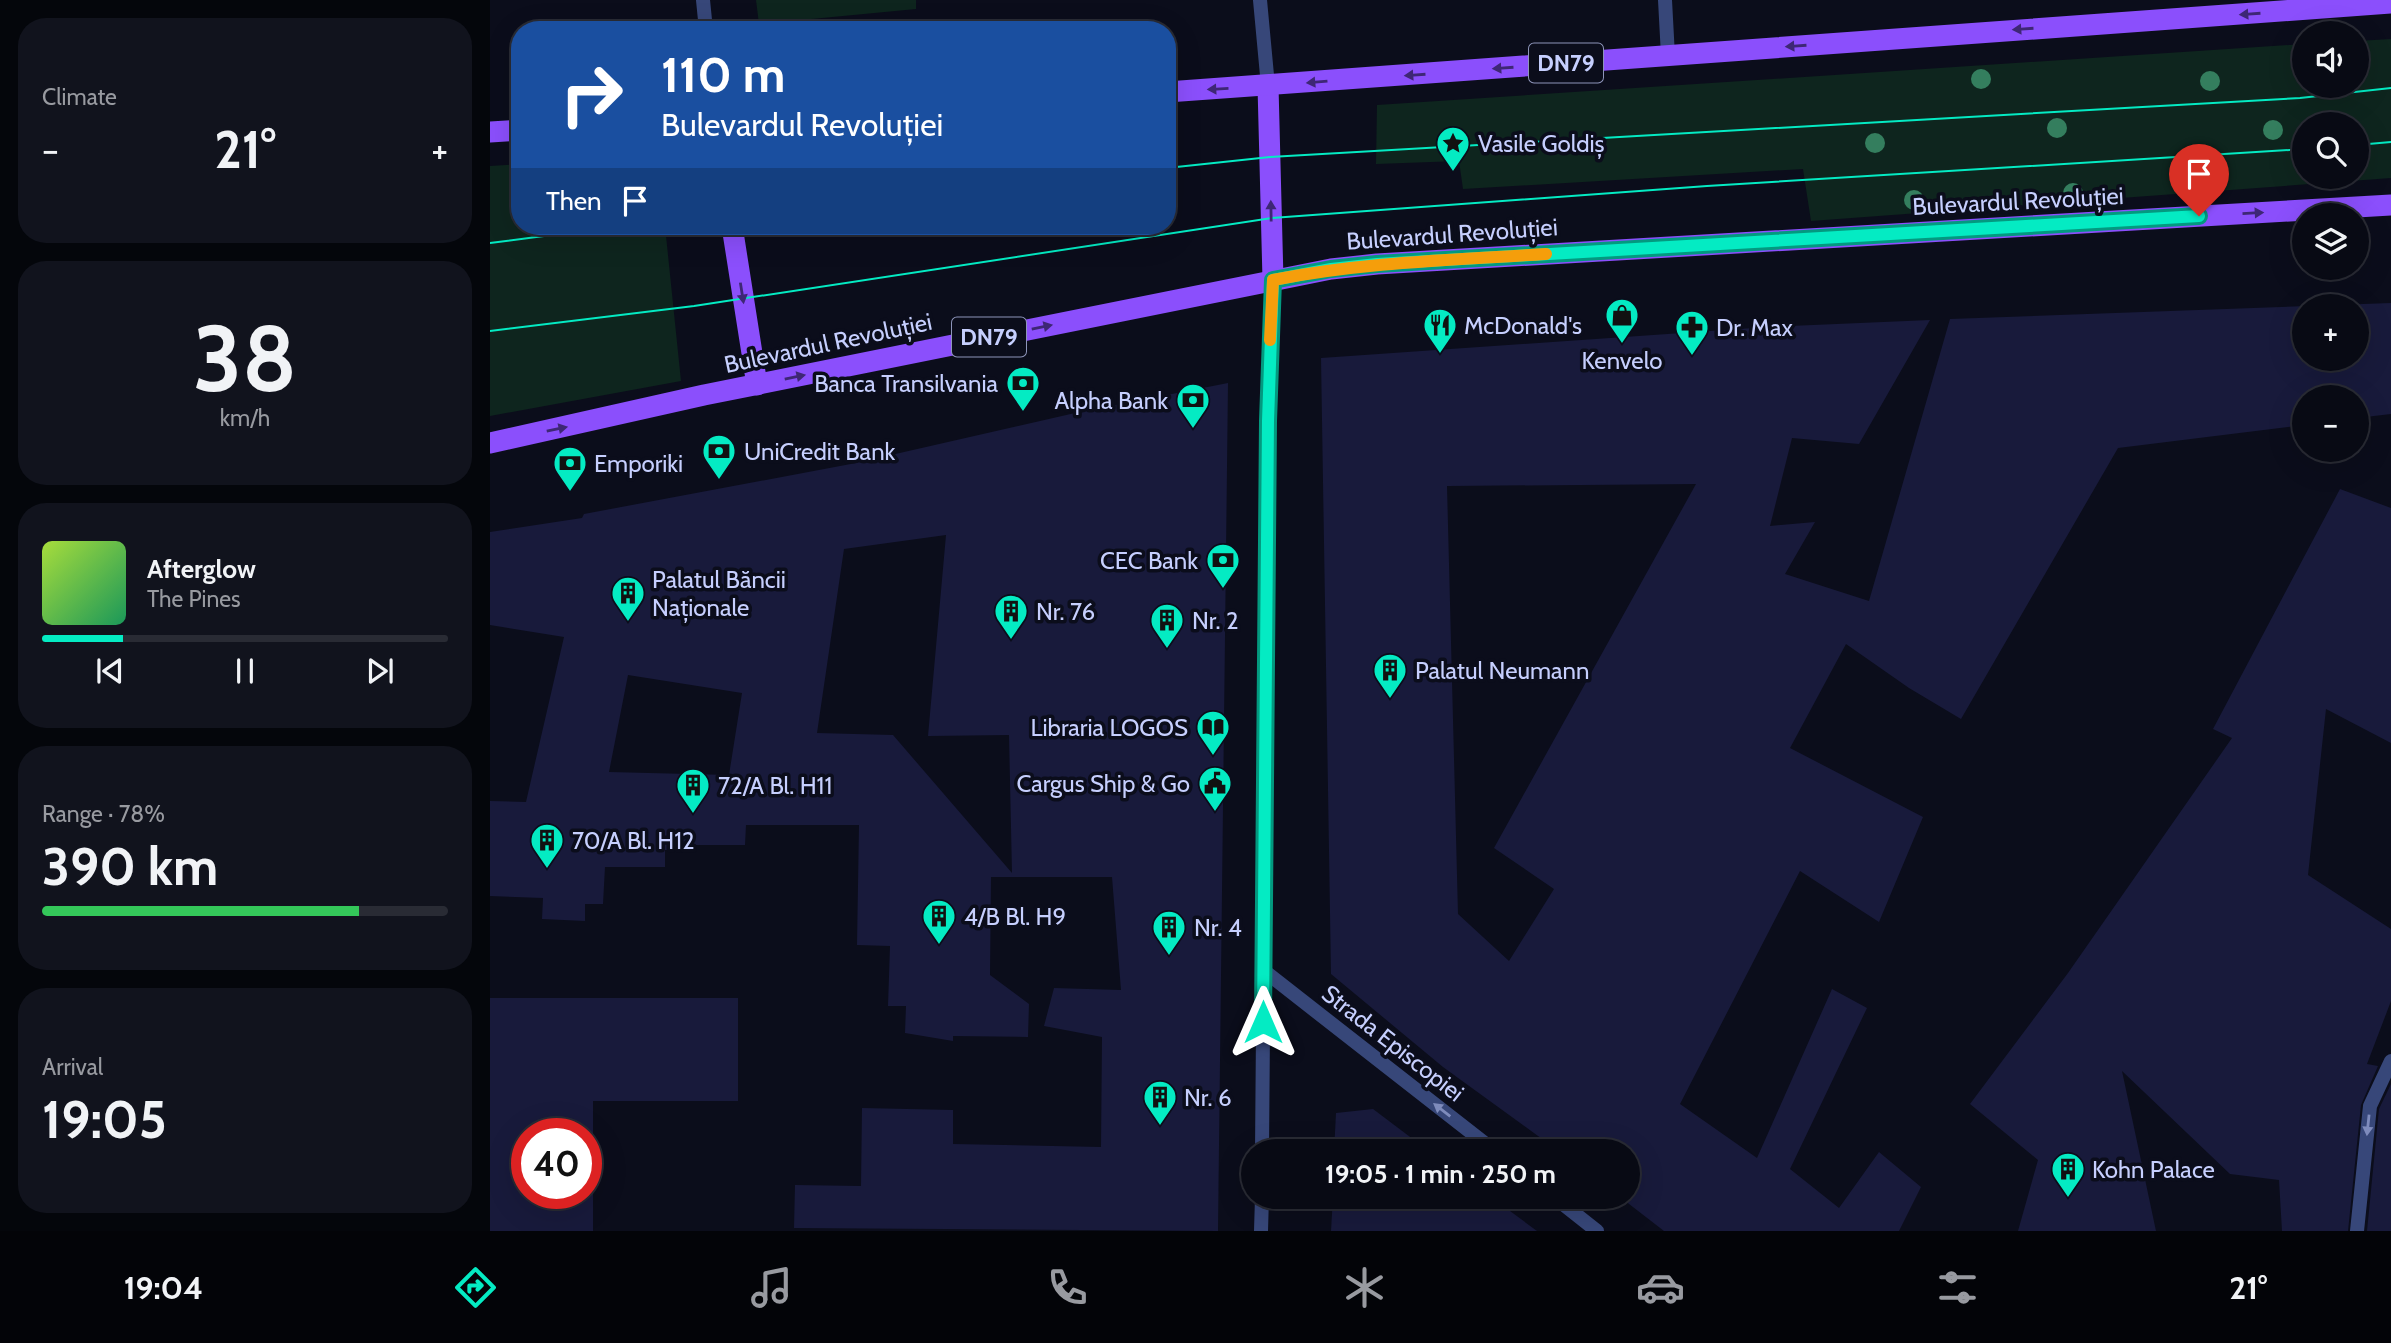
<!DOCTYPE html>
<meta charset="utf-8">
<style>
:root{--surface:#080a14;--page:#11131d;--text:#f1f3f6;--muted:#989aa0;--line:#292b34;--accent:#04ebc3}
body{margin:0;font-family:Cabin,sans-serif;background:var(--page);color:var(--text);height:100vh;display:flex;flex-direction:column;font-size:26px;white-space:nowrap}
*{box-sizing:border-box;margin:0}
p{font-size:23px;color:var(--muted)}
.icon{flex:none;width:38px;height:38px;fill:none;stroke:currentColor;stroke-width:2;stroke-linecap:round;stroke-linejoin:round}
.map{position:relative;flex:1;overflow:hidden}
.details{display:flex;flex-direction:column;gap:18px;padding:18px;background:#04060b;width:490px}
.details>*{flex:none}
.top-card{position:absolute;left:21px;top:21px;width:665px;height:214px;border-radius:28px;box-shadow:0 7px 28px #0002,0 0 0 2px var(--line);background:#1a4fa0;color:#fff;overflow:hidden}
.buttons{position:absolute;left:1802px;top:21px;display:grid;gap:14px}
.buttons a{display:grid;place-items:center;width:77px;height:77px;border-radius:50%;background:var(--surface);box-shadow:0 7px 28px #0002,0 0 0 2px var(--line);font-size:35px}
.speed{position:absolute;left:21px;top:1118px;display:flex;gap:14px;font-size:35px;font-weight:700;text-align:center}
.speed>*{display:grid;place-content:center;width:91px;height:91px;border-radius:50%;background:var(--surface);box-shadow:0 7px 28px #0002,0 0 0 2px var(--line);line-height:1}
.speed .limit{border:10px solid #d22;background:#fff;color:#111}
.pin{position:absolute;display:grid;place-items:center;width:60px;height:60px;color:#fff;margin:-72px -30px;border-radius:50% 50% 50% 0;rotate:-45deg;box-shadow:0 0 7px #0007}
.pin .icon{rotate:45deg}
.me{position:absolute;width:77px;margin:-38px;rotate:0deg;stroke-linejoin:round;filter:drop-shadow(0 0 5px #0008)}
.turn{display:flex;align-items:center;gap:24px;height:147px;padding:0 35px;font-size:32px}
.turn .icon{width:91px;height:91px;stroke-width:2.5}
.turn b{display:block;font-size:49px;line-height:60px}
.then{display:flex;align-items:center;height:66px;padding:0 35px;background:#0003;gap:14px;font-size:26px}
.big{font-size:52px;font-weight:700;line-height:1.1}
.details .card{flex:1;display:flex;flex-direction:column;justify-content:center;gap:10px;min-width:0;padding:0 24px;border-radius:28px;background:var(--page)}
.details .dial{align-items:center;gap:0}
.dial b{font-size:91px;line-height:1}
.song{display:flex;align-items:center;gap:21px}
.cover{width:84px;height:84px;border-radius:10px;background:linear-gradient(135deg,hsl(80 70% 55%),hsl(150 70% 35%))}
.played{height:7px;border-radius:4px;background:linear-gradient(90deg,var(--accent) 20%,var(--line) 20%)}
.keys{display:flex;justify-content:space-around;direction:ltr}
.heat{display:flex;justify-content:space-between;align-items:center;font-size:38px;direction:ltr}
.charge{height:10px;border-radius:5px;background:linear-gradient(90deg,#34c759 78%,var(--line) 0)}
.trip{position:absolute;left:751px;top:1139px;width:399px;height:70px;border-radius:35px;background:var(--surface);box-shadow:0 7px 28px #0002,0 0 0 2px var(--line);font-weight:700;line-height:70px;text-align:center}
.tab-bar{display:flex;height:112px;justify-content:space-around;align-items:center;background:#030408;color:var(--muted)}
.tab-bar .icon{width:49px;height:49px}
.tab-bar .on{color:var(--accent)}
.tab-bar b{font-size:32px;color:var(--text)}
main{display:flex;flex:1;min-height:0}
.map>svg:first-child{display:block}
.green{fill:#0e251e;fill-rule:evenodd}
.building{fill:#181a3b;fill-rule:evenodd}
.lines{fill:none;stroke-linecap:round;stroke-linejoin:round}
.service{stroke:#374779;stroke-width:14}
.minor{stroke:#374779;stroke-width:14}
.tertiary{stroke:#374779;stroke-width:14}
.primary{stroke:#8b4ffc;stroke-width:21}
.tram{stroke:#04ebc3;stroke-width:2}
.tree{fill:#347e5e}
.oneway{fill:#3e2775}
.oneway2{fill:#7e8bbc}
.route-casing{stroke:#03997f;stroke-width:18}
.route{stroke:#04ebc3;stroke-width:12}
.slow{stroke:#f59e0b;stroke-width:12}
.labels{text-anchor:middle;dominant-baseline:central;stroke-width:7;stroke-linejoin:round;paint-order:stroke}
.shield{fill:#0b0d1b;stroke:#8e95ba;stroke-width:2}
.shield-label{font-size:23px;font-weight:bold;fill:#c6cffe}
.poi-label{font-size:24px;fill:#c6cffe;stroke:#0b0d1b;text-anchor:start}
.street-label{font-size:24px;fill:#c6cffe;stroke:#0b0d1b}
</style>
<main>
<section class="details">
<div class="card"><p>Climate</p>
<div class="heat"><a>−</a><b class="big">21°</b><a>+</a></div>
</div>
<div class="card dial"><b>38</b><p>km/h</p></div>
<div class="card">
<div class="song"><i class="cover"></i><div><b>Afterglow</b><p>The Pines</p></div></div>
<div class="played"></div>
<div class="keys"><svg class="icon" aria-label="previous" viewBox="0 0 24 24"><path d="M18 5L8 12l10 7zM5 5v14"/></svg><svg class="icon" aria-label="pause" viewBox="0 0 24 24"><path d="M8 5v14M16 5v14"/></svg><svg class="icon" aria-label="next" viewBox="0 0 24 24"><path d="M6 5l10 7-10 7zM19 5v14"/></svg></div>
</div>
<div class="card"><p>Range · 78%</p><b class="big">390 km</b><div class="charge"></div></div>
<div class="card"><p>Arrival</p><b class="big">19:05</b></div>
</section>
<div class="map">
<svg width="1901" height="1231" viewBox="0 0 1901 1231">
<rect width="100%" height="100%" fill="#0b0d1b"/>
<g class="green">
<polygon points="266,0 426,0 426,9 269,24"/>
<path d="M1901,39V178L1321,221L1313,169L973,189L969,161L886,164L887,105L1815,44V86H1867V41ZM1815,124H1867V177H1815Z"/>
<polygon points="30,164 30,226 175,226 191,381 0,416 0,166"/>
</g>
<g class="building">
<path d="M1901,303V414L1867,418V397H1815V425L1628,448L1471,719L1419,688L1356,644L1300,748L1433,817L1389,922L1310,871L1190,1104L1267,1158L1342,989L1377,1008L1300,1169L1349,1208L1389,1152L1431,1187L1409,1231H1174L1130,1197H1138V1152H1070L953,1067L841,974L831,358L1278,327L1440,320L1369,444L1302,438L1280,526L1325,522L1295,574L1379,601L1460,319ZM1815,306H1867V359H1815ZM1206,484L1004,848L1064,889L1019,961L968,914L957,486Z"/>
<path d="M738,383L728,1231L304,1228L305,1185L371,1186L372,1108L463,1110V1144L611,1147L612,1037L554,1026L564,988L631,990L622,877H501L500,975L539,1004L538,1037L463,1036V1041L415,1033L416,1006H398L400,946L367,945L369,825H256L255,845H205V851L175,850V867H115L113,904H95V921L52,919L53,898L0,896V801L36,802L74,637L0,625V532L92,518L94,514L366,463L585,413ZM456,535L438,736L519,735L522,873L403,735L327,733L354,549ZM138,675L252,693L239,775L119,772Z"/>
<polygon points="1850,489 1901,508 1901,743 1836,709 1818,875 1901,929 1901,1001 1877,1064 1888,1066 1871,1105 1858,1231 1792,1231 1789,1180 1740,1174 1632,1071 1666,1231 1528,1231 1548,1160 1480,1104 1578,973 1742,738 1723,729"/>
<path d="M0,998H248V1101H103V1231H0ZM37,1134H96V1194H37Z"/>
<polygon points="1901,1084 1901,1231 1877,1231 1889,1109"/>
<polygon points="883,1109 940,1152 844,1152 846,1113"/>
<polygon points="843,1197 1001,1197 1047,1231 841,1231"/>
</g>
<g class="lines">
<polyline class="service" points="1175,0 1178,56"/>
<polyline class="minor" points="1867,1231 1880,1106 1901,1061"/>
<g class="tertiary">
<polyline points="213,0 216,30"/>
<polyline points="770,0 778,86"/>
<polyline points="773,970 1006,1152"/>
<polyline points="772,1152 778,421 783,280"/>
<polyline points="1064,1197 1107,1231"/>
<polyline points="771,1231 772,1197"/>
</g>
<g class="primary">
<polyline points="778,86 783,280"/>
<polyline points="677,92 1901,3"/>
<polyline points="0,132 30,130"/>
<polyline points="242,226 267,385"/>
<polyline points="0,443 214,395 841,269 887,264 1901,205"/>
</g>
<g class="tram">
<polyline points="1867,145 1901,142"/>
<polyline points="677,168 780,157 1810,98 1901,88"/>
<polyline points="0,243 130,226"/>
<polyline points="0,331 204,306 782,218 1217,186 1815,149"/>
</g>
</g>
<g class="tree">
<circle cx="1491" cy="79" r="10"/>
<circle cx="1720" cy="81" r="10"/>
<circle cx="1567" cy="128" r="10"/>
<circle cx="1783" cy="130" r="10"/>
<circle cx="1385" cy="143" r="10"/>
<circle cx="1583" cy="193" r="10"/>
<circle cx="1424" cy="200" r="10"/>
</g>
<defs><path id="oneway-solid" d="M-6-.8H1V-3.2L6.5 0L1 3.2V.8H-6Z" transform="scale(1.75)"/></defs>
<g class="oneway">
<use href="#oneway-solid" transform="translate(1760 14) rotate(176)"/>
<use href="#oneway-solid" transform="translate(1533 29) rotate(176)"/>
<use href="#oneway-solid" transform="translate(1306 46) rotate(176)"/>
<use href="#oneway-solid" transform="translate(1013 68) rotate(176)"/>
<use href="#oneway-solid" transform="translate(925 75) rotate(176)"/>
<use href="#oneway-solid" transform="translate(827 82) rotate(175)"/>
<use href="#oneway-solid" transform="translate(728 89) rotate(177)"/>
<use href="#oneway-solid" transform="translate(781 211) rotate(-91)"/>
<use href="#oneway-solid" transform="translate(1763 213) rotate(-3)"/>
<use href="#oneway-solid" transform="translate(252 293) rotate(81)"/>
<use href="#oneway-solid" transform="translate(552 327) rotate(-12)"/>
<use href="#oneway-solid" transform="translate(305 377) rotate(-12)"/>
<use href="#oneway-solid" transform="translate(67 429) rotate(-12)"/>
</g>
<g class="oneway2">
<use href="#oneway-solid" transform="translate(952 1110) rotate(-142)"/>
<use href="#oneway-solid" transform="translate(1878 1125) rotate(96)"/>
</g>
<g class="lines">
<defs>
<polyline id="route" points="773,1022 778,421 783,280 841,269 887,264 1709,216"/>
</defs>
<use href="#route" class="route-casing"/>
<use href="#route" class="route"/>
<path class="slow" d="M780,340L783,280C873,262 964,260 1056,254"/>
</g>
<defs>
<symbol id="sight-pin" viewBox="-11 -11 22 30"><path d="M0 17L-7.5 6A9.5 9.5 0 1 1 7.5 6Z" fill="#04ebc3" stroke="#0b0d1b"/><path d="M0-6L1.8-2.2L6-1.7L2.9 1.2L3.7 5.4L0 3.3L-3.7 5.4L-2.9 1.2L-6-1.7L-1.8-2.2Z" fill="#111"/></symbol>
<symbol id="shop-pin" viewBox="-11 -11 22 30"><path d="M0 17L-7.5 6A9.5 9.5 0 1 1 7.5 6Z" fill="#04ebc3" stroke="#0b0d1b"/><path d="M-5-2.5h2.3a2.7 3.5 0 0 1 5.4 0H5L5.5 6h-11ZM-1.5-2.5h3a1.5 2.3 0 0 0-3 0Z" fill="#111"/></symbol>
<symbol id="restaurant-pin" viewBox="-11 -11 22 30"><path d="M0 17L-7.5 6A9.5 9.5 0 1 1 7.5 6Z" fill="#04ebc3" stroke="#0b0d1b"/><path d="M-5-6h1v4h1v-4h1v4h1v-4h1v5L-1.5 .5V6h-2V.5L-5-1ZM5-6V6H3V1.5H1.5Q1.5-4 5-6Z" fill="#111"/></symbol>
<symbol id="pharmacy-pin" viewBox="-11 -11 22 30"><path d="M0 17L-7.5 6A9.5 9.5 0 1 1 7.5 6Z" fill="#04ebc3" stroke="#0b0d1b"/><path d="M-2-6h4v4h4v4h-4v4h-4v-4h-4v-4h4Z" fill="#111"/></symbol>
<symbol id="bank-pin" viewBox="-11 -11 22 30"><path d="M0 17L-7.5 6A9.5 9.5 0 1 1 7.5 6Z" fill="#04ebc3" stroke="#0b0d1b"/><path d="M-6-4H6V4H-6ZM0-2.3a2.3 2.3 0 1 0 0 4.6a2.3 2.3 0 1 0 0-4.6Z" fill="#111"/></symbol>
<symbol id="building-pin" viewBox="-11 -11 22 30"><path d="M0 17L-7.5 6A9.5 9.5 0 1 1 7.5 6Z" fill="#04ebc3" stroke="#0b0d1b"/><path d="M-4-6H4V6H1V3H-1V6H-4ZM-2.5-4.3h1.7v1.8h-1.7ZM.8-4.3h1.7v1.8H.8ZM-2.5-1h1.7V.8h-1.7ZM.8-1h1.7V.8H.8Z" fill="#111"/></symbol>
<symbol id="library-pin" viewBox="-11 -11 22 30"><path d="M0 17L-7.5 6A9.5 9.5 0 1 1 7.5 6Z" fill="#04ebc3" stroke="#0b0d1b"/><path d="M-6-4Q-3-5.5-.7-3.5V5Q-3 3-6 4ZM6-4Q3-5.5 .7-3.5V5Q3 3 6 4Z" fill="#111"/></symbol>
<symbol id="civic-pin" viewBox="-11 -11 22 30"><path d="M0 17L-7.5 6A9.5 9.5 0 1 1 7.5 6Z" fill="#04ebc3" stroke="#0b0d1b"/><path d="M-.6-6.5H3V-4.5H.6V-3L4-1V1h2V6H-6V1h2V-1L-.6-3ZM-1.2 2.5V6h2.4V2.5Z" fill="#111"/></symbol>
</defs>
<g fill-rule="evenodd">
<use href="#sight-pin" x="944" y="124" width="38" height="52"/>
<use href="#shop-pin" x="1113" y="296" width="38" height="52"/>
<use href="#restaurant-pin" x="931" y="306" width="38" height="52"/>
<use href="#pharmacy-pin" x="1183" y="308" width="38" height="52"/>
<use href="#bank-pin" x="514" y="364" width="38" height="52"/>
<use href="#bank-pin" x="684" y="381" width="38" height="52"/>
<use href="#bank-pin" x="210" y="432" width="38" height="52"/>
<use href="#bank-pin" x="61" y="444" width="38" height="52"/>
<use href="#bank-pin" x="714" y="541" width="38" height="52"/>
<use href="#building-pin" x="119" y="574" width="38" height="52"/>
<use href="#building-pin" x="502" y="592" width="38" height="52"/>
<use href="#building-pin" x="658" y="601" width="38" height="52"/>
<use href="#building-pin" x="881" y="651" width="38" height="52"/>
<use href="#library-pin" x="704" y="708" width="38" height="52"/>
<use href="#civic-pin" x="706" y="764" width="38" height="52"/>
<use href="#building-pin" x="184" y="766" width="38" height="52"/>
<use href="#building-pin" x="38" y="821" width="38" height="52"/>
<use href="#building-pin" x="430" y="897" width="38" height="52"/>
<use href="#building-pin" x="660" y="908" width="38" height="52"/>
<use href="#building-pin" x="651" y="1078" width="38" height="52"/>
<use href="#building-pin" x="1559" y="1150" width="38" height="52"/>
</g>
<g class="labels">
<g class="shield">
<rect x="1039" y="43.5" width="74" height="39" rx="5"/>
<rect x="462" y="317.5" width="74" height="39" rx="5"/>
</g>
<g class="shield-label">
<text x="1076" y="63">DN79</text>
<text x="499" y="337">DN79</text>
</g>
<g class="poi-label">
<text x="988" y="143">Vasile Goldiș</text>
<text x="974" y="325">McDonald's</text>
<text x="1226" y="327">Dr. Max</text>
<text x="1132" y="360" text-anchor="middle">Kenvelo</text>
<text x="508" y="383" text-anchor="end">Banca Transilvania</text>
<text x="678" y="400" text-anchor="end">Alpha Bank</text>
<text x="254" y="451">UniCredit Bank</text>
<text x="104" y="463">Emporiki</text>
<text x="708" y="560" text-anchor="end">CEC Bank</text>
<text x="162" y="579">Palatul Băncii<tspan x="162" dy="28">Naționale</tspan></text>
<text x="546" y="611">Nr. 76</text>
<text x="702" y="620">Nr. 2</text>
<text x="925" y="670">Palatul Neumann</text>
<text x="698" y="727" text-anchor="end">Libraria LOGOS</text>
<text x="700" y="783" text-anchor="end">Cargus Ship &amp; Go</text>
<text x="228" y="785">72/A Bl. H11</text>
<text x="82" y="840">70/A Bl. H12</text>
<text x="474" y="916">4/B Bl. H9</text>
<text x="704" y="927">Nr. 4</text>
<text x="694" y="1097">Nr. 6</text>
<text x="1602" y="1169">Kohn Palace</text>
</g>
<g class="street-label">
<text transform="translate(1528 201) rotate(-3)">Bulevardul Revoluției</text>
<text transform="translate(962 234) rotate(-4)">Bulevardul Revoluției</text>
<text transform="translate(338 343) rotate(-12)">Bulevardul Revoluției</text>
<text transform="translate(903 1043) rotate(38)">Strada Episcopiei</text>
</g>
</g>
</svg>
<div class="buttons">
<a><svg class="icon" aria-label="sound" viewBox="0 0 24 24"><path d="M4 9h4l5-4v14l-5-4H4zM17 9q2 3 0 6"/></svg></a>
<a><svg class="icon" aria-label="search" viewBox="0 0 24 24"><circle cx="10" cy="10" r="6"/><path d="M15 15l6 6"/></svg></a>
<a><svg class="icon" aria-label="layers" viewBox="0 0 24 24"><path d="M12 4l9 5-9 5-9-5zM3 14l9 5 9-5"/></svg></a>
<a>+</a>
<a>−</a>
</div>
<div class="speed"><div class="limit">40</div></div>
<div class="pin" style="left:1709px;top:216px;background:#d93025"><svg class="icon" aria-label="arrive" viewBox="0 0 24 24"><path d="M6 21V4h12l-3 4 3 4H6"/></svg></div>
<svg class="me" style="left:773px;top:1022px" viewBox="-20 -20 40 40"><path d="M0-17L14 15 0 8-14 15z" fill="#04ebc3" stroke="#fff" stroke-width="4"/></svg>
<div class="trip">19:05 · 1 min · 250 m</div>
<div class="top-card">
<div class="turn"><svg class="icon" aria-label="right" viewBox="0 0 24 24"><path d="M7 20v-9h11M14 6l5 5-5 5"/></svg><div><b>110 m</b>Bulevardul Revoluției</div></div>
<div class="then">Then<svg class="icon" aria-label="arrive" viewBox="0 0 24 24"><path d="M6 21V4h12l-3 4 3 4H6"/></svg></div>
</div>
</div>
</main>
<nav class="tab-bar">
<b>19:04</b>
<svg class="icon on" aria-label="directions" viewBox="0 0 24 24"><path d="M12 3l9 9-9 9-9-9zM9 14v-3h6M13 9l2 2-2 2"/></svg>
<svg class="icon" aria-label="music" viewBox="0 0 24 24"><path d="M9 18V5l10-2v13"/><circle cx="6" cy="18" r="3"/><circle cx="16" cy="16" r="3"/></svg>
<svg class="icon" aria-label="phone" viewBox="0 0 24 24"><path d="M5 4h4l2 5-3 2q2 4 5 5l2-3 5 2v4C11 20 4 13 5 4z"/></svg>
<svg class="icon" aria-label="climate" viewBox="0 0 24 24"><path d="M12 3v18M4 7l16 10M4 17L20 7"/></svg>
<svg class="icon" aria-label="car" viewBox="0 0 24 24"><path d="M5 17H2v-5l4-1 3-4h7l3 4 3 1v5h-3M9 17h6M6 11h13"/><circle cx="7" cy="17" r="2"/><circle cx="17" cy="17" r="2"/></svg>
<svg class="icon" aria-label="filters" viewBox="0 0 24 24"><path d="M4 7h16M4 17h16"/><circle cx="9" cy="7" r="2"/><circle cx="15" cy="17" r="2"/></svg>
<b>21°</b>
</nav>
